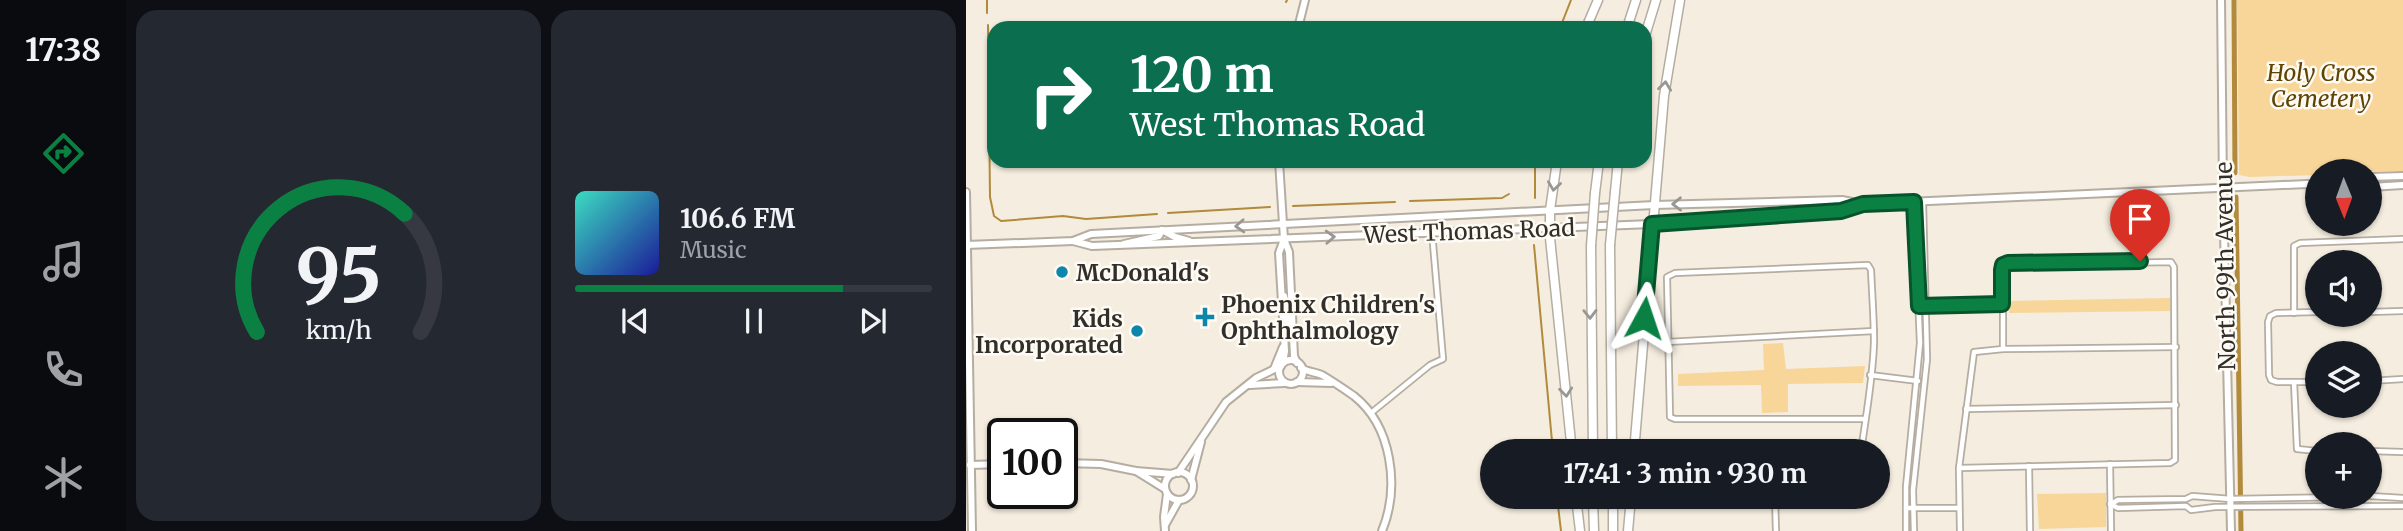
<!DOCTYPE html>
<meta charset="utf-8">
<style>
:root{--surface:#171b24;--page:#242831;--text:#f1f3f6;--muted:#9ea1a6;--line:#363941;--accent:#0b8043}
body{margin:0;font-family:Merriweather,serif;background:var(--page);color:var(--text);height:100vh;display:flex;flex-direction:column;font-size:26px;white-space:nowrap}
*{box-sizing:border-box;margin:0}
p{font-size:23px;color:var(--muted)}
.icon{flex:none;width:38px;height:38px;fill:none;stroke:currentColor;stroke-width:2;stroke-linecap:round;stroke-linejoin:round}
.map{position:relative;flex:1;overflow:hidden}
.details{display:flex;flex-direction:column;gap:10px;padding:10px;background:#0d0f14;width:840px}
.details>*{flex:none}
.top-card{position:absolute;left:21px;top:21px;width:665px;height:147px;border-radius:21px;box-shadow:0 2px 5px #0004;background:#0b6e4f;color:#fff;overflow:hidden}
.needle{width:46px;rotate:179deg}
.buttons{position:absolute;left:1339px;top:159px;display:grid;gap:14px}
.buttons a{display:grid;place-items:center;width:77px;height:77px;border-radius:50%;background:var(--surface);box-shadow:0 2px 5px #0004;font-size:35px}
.speed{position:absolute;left:21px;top:418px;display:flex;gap:14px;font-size:35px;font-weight:700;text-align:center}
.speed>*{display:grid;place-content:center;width:91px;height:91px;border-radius:50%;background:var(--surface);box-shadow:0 2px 5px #0004;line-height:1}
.speed .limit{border:4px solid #111;border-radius:10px;background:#fff;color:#111}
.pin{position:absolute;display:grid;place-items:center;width:60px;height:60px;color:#fff;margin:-72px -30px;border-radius:50% 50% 50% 0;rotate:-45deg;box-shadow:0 0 7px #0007}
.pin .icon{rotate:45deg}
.me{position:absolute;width:77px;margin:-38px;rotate:5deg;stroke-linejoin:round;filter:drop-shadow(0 0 5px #0008)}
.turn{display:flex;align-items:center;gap:24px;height:147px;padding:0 28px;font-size:32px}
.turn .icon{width:91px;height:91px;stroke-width:2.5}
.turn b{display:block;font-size:49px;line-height:60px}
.details .tile{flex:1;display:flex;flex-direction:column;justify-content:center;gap:10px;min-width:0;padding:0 24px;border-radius:21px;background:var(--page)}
.details .dial{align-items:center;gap:0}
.dial svg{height:182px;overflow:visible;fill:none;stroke:var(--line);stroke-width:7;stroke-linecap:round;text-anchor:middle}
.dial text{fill:var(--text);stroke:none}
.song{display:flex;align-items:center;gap:21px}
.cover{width:84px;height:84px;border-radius:10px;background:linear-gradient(135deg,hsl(170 70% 55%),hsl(240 70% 35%))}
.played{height:7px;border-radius:4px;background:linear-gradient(90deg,var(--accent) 75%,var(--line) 75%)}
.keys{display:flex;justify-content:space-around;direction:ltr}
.details .tiles{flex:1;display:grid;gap:10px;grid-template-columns:repeat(2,1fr)}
.trip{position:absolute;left:514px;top:439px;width:410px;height:70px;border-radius:35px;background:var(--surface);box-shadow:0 2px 5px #0004;font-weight:700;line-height:70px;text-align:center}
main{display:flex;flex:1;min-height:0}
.dock{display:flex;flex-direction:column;width:126px;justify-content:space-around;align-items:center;background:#090b0e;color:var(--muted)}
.dock .icon{width:49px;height:49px}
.dock .current{color:var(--accent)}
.dock b{font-size:32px;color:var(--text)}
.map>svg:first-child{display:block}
.green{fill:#f8d699}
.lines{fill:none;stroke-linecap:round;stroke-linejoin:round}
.stream{stroke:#b28a3c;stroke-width:2}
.canal{stroke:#b28a3c;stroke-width:5}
.street-casing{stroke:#b5ada1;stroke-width:8}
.secondary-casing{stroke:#b5ada1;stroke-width:10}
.highway-casing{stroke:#b5ada1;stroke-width:11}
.street{stroke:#fff;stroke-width:4.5}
.secondary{stroke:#fff;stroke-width:6}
.highway{stroke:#fff;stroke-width:8}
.highway-bridge-casing{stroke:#b5ada1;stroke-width:11;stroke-linecap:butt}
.highway-bridge{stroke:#fff;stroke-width:8}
.oneway{stroke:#989794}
.route-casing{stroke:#07532c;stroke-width:18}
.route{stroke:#0b8043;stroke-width:12}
.poi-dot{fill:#0c87ab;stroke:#fefbf5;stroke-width:2.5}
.labels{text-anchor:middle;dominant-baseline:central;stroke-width:5;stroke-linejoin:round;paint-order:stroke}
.park-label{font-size:23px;font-style:italic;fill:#5f4302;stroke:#fefbf5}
.street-label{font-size:23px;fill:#322f2a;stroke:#fefbf5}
.poi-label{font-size:23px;font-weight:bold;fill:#322f2a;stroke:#fefbf5;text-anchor:start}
</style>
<main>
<nav class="dock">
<b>17:38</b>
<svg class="icon current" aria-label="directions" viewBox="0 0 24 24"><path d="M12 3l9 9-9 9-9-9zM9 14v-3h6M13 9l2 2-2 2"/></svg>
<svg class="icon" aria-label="music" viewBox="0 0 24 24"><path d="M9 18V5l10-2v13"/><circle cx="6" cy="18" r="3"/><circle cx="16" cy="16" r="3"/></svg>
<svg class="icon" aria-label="phone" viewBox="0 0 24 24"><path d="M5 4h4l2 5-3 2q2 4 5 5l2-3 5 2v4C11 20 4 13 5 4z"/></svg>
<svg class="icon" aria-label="climate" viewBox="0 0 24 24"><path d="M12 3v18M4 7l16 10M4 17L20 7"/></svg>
</nav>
<section class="details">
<div class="tiles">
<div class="tile dial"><svg viewBox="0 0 100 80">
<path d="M14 69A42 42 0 1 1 86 69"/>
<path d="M14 69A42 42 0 0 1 79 17" stroke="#0b8043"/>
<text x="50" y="56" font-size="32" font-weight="700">95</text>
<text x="50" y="72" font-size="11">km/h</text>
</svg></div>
<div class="tile">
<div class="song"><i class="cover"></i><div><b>106.6 FM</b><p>Music</p></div></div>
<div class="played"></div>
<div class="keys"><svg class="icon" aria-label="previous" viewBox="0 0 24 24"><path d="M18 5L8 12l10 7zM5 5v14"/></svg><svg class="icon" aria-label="pause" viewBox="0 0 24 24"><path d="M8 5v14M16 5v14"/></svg><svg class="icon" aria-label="next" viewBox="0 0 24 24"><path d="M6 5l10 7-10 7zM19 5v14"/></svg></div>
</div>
</div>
</section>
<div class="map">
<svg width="1437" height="531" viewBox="0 0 1437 531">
<rect width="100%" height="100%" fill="#f5eddf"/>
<g class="green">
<polygon points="1271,0 1437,0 1437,171 1351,172 1351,175 1284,177 1273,175"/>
<polygon points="1204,298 1204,311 1043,313 1044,301"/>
<polygon points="817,343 820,369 899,366 897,383 822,384 822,412 796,413 795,385 712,386 712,374 798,370 797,344"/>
<polygon points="1140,493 1140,527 1073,529 1071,494"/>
</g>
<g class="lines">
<g class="stream">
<polyline points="21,0 21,13"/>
<polyline points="320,2 321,0"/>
<polyline points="22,25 24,197 28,216 35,221 97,216 120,219 191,214"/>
<polyline points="594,28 605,0"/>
<polyline points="569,161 569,198"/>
<polyline points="444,201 536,198 543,194"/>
<polyline points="327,206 429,202"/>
<polyline points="202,213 304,207"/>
<polyline points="568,245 587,452"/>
<polyline points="591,497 595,531"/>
</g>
<g class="canal">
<polyline points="1268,0 1269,173"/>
<polyline points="1270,197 1275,531"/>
</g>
<defs>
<g id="street">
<polyline points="956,306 1036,304"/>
<polyline points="1351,312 1310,313 1304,316 1302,322 1303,375 1305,380 1311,382 1351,382"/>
<polyline points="1404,312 1437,311"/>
<polyline points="1328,313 1328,246 1334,243 1437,239"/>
<polyline points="701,342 908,331"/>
<polyline points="904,375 952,381"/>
<polyline points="1404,381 1437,379"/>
<polyline points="1328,382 1331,449 1351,451"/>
<polyline points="1000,409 1210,405"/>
<polyline points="405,413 464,365 477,359 466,232"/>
<polyline points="1404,451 1437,452"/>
<path d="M895,452C900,415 907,378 908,342C908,318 906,293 905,270L902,265L709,273L701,277L704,417L709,419H899"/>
<polyline points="1144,464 1145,531"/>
<polyline points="1063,466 1064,531"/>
<polyline points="993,468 1204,463 1209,460 1208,267 1205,262 1037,265 1037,349"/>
<polyline points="1404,496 1437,498"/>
<polyline points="809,497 810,531"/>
<polyline points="1144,504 1152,508 1220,506 1225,510 1249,507 1437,506"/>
<polyline points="1145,504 1152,500 1220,499 1226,496 1265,499 1381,497"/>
<polyline points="940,508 993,508"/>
<polyline points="940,531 940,487 954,343 948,202"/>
<polyline points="948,531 947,490 961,359 957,202"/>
<polyline points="994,531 993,468 1008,352 1037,349 1210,347"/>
</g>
<g id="secondary">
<polyline points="1255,0 1257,188 1265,531"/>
<polyline points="332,28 339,0"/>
<polyline points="313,161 318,239 323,252 328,356 331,363"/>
<polyline points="1404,177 1437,176"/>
<polyline points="1404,187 1437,185"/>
<polyline points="0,192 6,531"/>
<polyline points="196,230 209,237 223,241"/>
<polyline points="107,241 126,246 686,224 875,211 897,204 1341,184 1351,186"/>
<polyline points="158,244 193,236 196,230"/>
<polyline points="0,245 107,241 125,234 688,205 876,200 896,204"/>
<polyline points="318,296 322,325 327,327"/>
<circle cx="325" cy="372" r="12"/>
<polyline points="317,363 319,351 313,253 318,239"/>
<path d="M335,368C342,372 349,372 356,375C366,381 378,389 388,396C426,426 434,487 416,531"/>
<polyline points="308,369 317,347"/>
<polyline points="331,382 365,383"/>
<polyline points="284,385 318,383"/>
<polyline points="96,463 135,464 170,471 207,474"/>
<polyline points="4,465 37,464"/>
<polyline points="170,471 199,489"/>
<circle cx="213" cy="486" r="14"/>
<polyline points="212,473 260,402 290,378 315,366"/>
<polyline points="225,480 235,442"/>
<polyline points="199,525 213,500"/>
<polyline points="199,531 198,517 201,494"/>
</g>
<g id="highway">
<polyline points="620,28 632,0"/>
<polyline points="661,28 670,0"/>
<polyline points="679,36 690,0"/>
<polyline points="591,161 584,210 584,238 606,452"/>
<polyline points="649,192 652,161"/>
<polyline points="629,193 633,161"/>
<polyline points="644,245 646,452"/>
<polyline points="625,246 627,452"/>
<polyline points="668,452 698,96 714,0"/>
<polyline points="610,497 614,531"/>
<polyline points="627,497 628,531"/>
<polyline points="647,497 647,531"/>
<polyline points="662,531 665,497"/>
</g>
</defs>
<use href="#street" class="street-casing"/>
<use href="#secondary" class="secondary-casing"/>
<use href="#highway" class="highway-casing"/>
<use href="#street" class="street"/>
<use href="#secondary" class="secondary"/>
<use href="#highway" class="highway"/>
<defs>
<g id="highway-bridge">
<polyline points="644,245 649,192"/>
<polyline points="625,246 629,193"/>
</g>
</defs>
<use href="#highway-bridge" class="highway-bridge-casing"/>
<use href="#highway-bridge" class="highway-bridge"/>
</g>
<defs><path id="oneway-chevron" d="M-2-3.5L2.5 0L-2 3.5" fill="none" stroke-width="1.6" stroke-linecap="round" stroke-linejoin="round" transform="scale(1.75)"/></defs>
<g class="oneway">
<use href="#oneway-chevron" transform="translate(699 86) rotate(-83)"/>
<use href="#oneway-chevron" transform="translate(588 186) rotate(98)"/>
<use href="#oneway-chevron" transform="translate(711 204) rotate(179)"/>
<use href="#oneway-chevron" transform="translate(274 226) rotate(177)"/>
<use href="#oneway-chevron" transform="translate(364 237) rotate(-3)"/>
<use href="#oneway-chevron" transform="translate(624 314) rotate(89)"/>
<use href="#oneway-chevron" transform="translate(600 392) rotate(84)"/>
</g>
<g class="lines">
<defs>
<polyline id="route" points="678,318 686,224 875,211 897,204 948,202 953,306 1036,304 1036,270 1037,265 1042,263 1174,261"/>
</defs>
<use href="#route" class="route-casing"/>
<use href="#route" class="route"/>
</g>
<g class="poi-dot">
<circle cx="96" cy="272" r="7"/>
<path d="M235.5 306.5h7v7h7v7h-7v7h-7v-7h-7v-7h7z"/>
<circle cx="171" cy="331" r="7"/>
</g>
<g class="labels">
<g class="park-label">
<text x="1355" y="72">Holy Cross<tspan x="1355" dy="26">Cemetery</tspan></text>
</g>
<g class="street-label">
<text transform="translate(503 231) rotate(-2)">West Thomas Road</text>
<text transform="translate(1259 266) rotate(-91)">North 99th Avenue</text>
</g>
<g class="poi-label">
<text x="110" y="272">McDonald's</text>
<text x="255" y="304">Phoenix Children's<tspan x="255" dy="26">Ophthalmology</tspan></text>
<text x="157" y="318" text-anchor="end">Kids<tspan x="157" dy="26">Incorporated</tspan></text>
</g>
</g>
</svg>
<div class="buttons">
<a><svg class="needle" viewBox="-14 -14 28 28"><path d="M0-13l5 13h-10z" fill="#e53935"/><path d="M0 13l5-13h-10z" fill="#9ea1a6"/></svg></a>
<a><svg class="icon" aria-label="sound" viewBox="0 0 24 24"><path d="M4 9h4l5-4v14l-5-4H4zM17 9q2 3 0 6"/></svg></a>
<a><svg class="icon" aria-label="layers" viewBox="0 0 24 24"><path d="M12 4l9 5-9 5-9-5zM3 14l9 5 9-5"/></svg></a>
<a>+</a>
</div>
<div class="speed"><div class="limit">100</div></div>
<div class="pin" style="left:1174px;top:261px;background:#d93025"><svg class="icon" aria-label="arrive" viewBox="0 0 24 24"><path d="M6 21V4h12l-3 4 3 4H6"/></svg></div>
<svg class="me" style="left:678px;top:318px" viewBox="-20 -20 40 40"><path d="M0-17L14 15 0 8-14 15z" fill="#0b8043" stroke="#fff" stroke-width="4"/></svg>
<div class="trip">17:41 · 3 min · 930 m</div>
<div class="top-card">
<div class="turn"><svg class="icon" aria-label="right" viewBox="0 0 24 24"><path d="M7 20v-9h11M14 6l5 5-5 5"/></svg><div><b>120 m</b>West Thomas Road</div></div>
</div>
</div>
</main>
